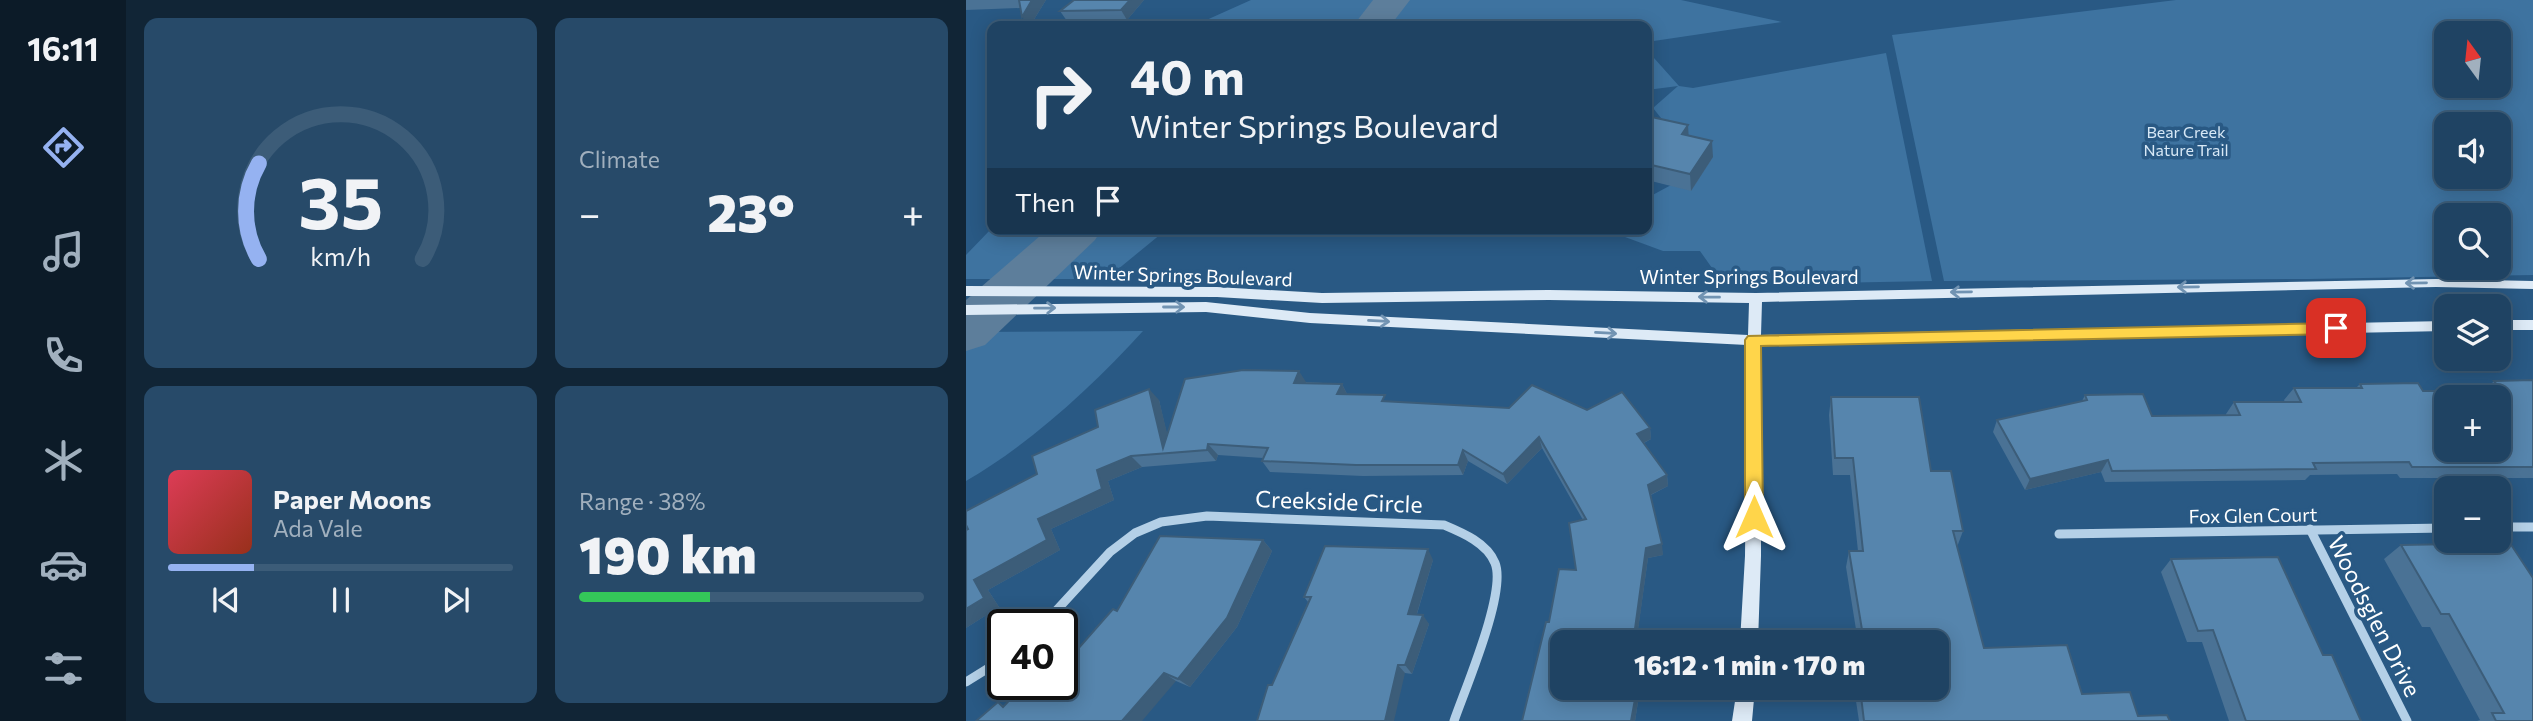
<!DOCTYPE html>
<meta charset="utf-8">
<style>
:root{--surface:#1f4363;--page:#274a69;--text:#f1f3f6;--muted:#a1b0be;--line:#3c5c78;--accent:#95b2f1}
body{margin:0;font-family:Commissioner,sans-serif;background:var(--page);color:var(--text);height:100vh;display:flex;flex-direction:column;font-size:26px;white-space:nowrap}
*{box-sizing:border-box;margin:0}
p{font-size:23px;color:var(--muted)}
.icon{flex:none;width:38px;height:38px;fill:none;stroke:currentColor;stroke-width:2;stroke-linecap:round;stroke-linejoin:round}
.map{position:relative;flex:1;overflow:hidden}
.sheet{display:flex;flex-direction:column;gap:18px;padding:18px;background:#112536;width:840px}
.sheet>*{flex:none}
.hud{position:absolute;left:21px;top:21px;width:665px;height:214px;border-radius:14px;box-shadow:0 4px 18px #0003,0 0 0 2px var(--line);background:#1f4363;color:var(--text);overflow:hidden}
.needle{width:46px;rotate:345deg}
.tools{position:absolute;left:1468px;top:21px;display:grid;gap:14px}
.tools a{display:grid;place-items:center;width:77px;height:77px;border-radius:14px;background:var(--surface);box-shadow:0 4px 18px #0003,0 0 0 2px var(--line);font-size:35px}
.speed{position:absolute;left:21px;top:609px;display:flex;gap:14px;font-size:35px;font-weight:700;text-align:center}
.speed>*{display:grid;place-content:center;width:91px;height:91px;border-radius:50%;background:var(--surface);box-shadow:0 4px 18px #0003,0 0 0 2px var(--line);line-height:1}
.speed .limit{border:4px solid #111;border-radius:10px;background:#fff;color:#111}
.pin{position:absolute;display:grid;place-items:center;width:60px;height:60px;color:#fff;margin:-30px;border-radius:14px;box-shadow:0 4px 10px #0006}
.me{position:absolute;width:77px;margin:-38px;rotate:0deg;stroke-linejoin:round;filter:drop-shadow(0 0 5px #0008)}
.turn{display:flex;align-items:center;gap:24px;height:147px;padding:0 28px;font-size:32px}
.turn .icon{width:91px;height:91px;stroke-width:2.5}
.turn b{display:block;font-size:49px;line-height:60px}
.then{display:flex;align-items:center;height:66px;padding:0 28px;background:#0003;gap:14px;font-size:26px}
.big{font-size:52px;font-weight:800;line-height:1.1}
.sheet .card{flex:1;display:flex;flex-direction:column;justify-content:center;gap:10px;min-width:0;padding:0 24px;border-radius:14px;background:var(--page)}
.sheet .dial{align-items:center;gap:0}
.dial svg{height:182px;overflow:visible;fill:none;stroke:var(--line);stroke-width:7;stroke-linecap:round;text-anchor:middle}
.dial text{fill:var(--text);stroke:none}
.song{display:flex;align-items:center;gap:21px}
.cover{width:84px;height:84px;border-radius:10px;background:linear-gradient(135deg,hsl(350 70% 55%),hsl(10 70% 35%))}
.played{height:7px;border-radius:4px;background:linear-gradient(90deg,var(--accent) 25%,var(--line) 25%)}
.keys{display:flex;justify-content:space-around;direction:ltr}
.heat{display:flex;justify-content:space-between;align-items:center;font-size:38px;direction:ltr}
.charge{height:10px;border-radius:5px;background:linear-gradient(90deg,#34c759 38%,var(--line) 0)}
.sheet .tiles{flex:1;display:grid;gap:18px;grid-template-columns:repeat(2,1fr)}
.trip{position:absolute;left:584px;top:630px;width:399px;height:70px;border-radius:14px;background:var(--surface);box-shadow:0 4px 18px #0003,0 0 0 2px var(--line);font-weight:800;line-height:70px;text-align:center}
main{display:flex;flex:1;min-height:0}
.menu{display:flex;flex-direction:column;width:126px;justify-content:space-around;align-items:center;background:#0c1b28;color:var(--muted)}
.menu .icon{width:49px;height:49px}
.menu .selected{color:var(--accent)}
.menu b{font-size:32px;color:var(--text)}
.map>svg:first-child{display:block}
.green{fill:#3e73a0;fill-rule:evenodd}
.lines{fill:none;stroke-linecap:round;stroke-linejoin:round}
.river{fill:#5d7e9b;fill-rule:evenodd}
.street{stroke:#b4d0e7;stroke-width:9}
.secondary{fill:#ddeaf6;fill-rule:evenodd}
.wall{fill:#4a7295}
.shaded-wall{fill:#3c5d79}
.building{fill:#5685ad;stroke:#3c5d79;stroke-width:2;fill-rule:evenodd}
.oneway{stroke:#7193b2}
.route{fill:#ffd54a;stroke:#a68a30;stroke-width:2}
.labels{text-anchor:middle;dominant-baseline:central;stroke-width:7;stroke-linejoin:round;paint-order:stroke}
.far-park-label{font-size:16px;fill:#d7e8f6;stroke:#295984}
.street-label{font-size:19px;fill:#fff;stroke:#295984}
.near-street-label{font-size:23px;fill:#fff;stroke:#295984}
</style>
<main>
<nav class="menu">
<b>16:11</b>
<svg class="icon selected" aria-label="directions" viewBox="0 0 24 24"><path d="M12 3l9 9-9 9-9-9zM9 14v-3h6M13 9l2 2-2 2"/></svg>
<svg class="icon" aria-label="music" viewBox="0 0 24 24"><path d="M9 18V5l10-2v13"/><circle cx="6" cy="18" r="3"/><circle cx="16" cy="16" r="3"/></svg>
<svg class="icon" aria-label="phone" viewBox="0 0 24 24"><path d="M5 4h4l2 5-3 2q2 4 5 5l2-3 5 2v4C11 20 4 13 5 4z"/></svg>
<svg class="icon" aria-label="climate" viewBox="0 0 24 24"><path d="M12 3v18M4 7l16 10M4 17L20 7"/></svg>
<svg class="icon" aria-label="car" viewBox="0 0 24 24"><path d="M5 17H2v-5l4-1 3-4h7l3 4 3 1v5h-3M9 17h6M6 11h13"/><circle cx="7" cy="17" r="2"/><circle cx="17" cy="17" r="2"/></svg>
<svg class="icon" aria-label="filters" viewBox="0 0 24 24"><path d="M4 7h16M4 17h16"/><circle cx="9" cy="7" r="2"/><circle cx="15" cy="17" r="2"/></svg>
</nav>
<section class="sheet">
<div class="tiles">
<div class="card dial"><svg viewBox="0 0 100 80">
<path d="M14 69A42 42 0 1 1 86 69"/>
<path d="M14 69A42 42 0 0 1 14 27" stroke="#95b2f1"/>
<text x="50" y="56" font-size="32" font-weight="700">35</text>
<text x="50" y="72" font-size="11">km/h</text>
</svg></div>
<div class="card"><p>Climate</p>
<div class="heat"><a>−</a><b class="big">23°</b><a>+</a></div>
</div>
<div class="card">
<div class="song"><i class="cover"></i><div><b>Paper Moons</b><p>Ada Vale</p></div></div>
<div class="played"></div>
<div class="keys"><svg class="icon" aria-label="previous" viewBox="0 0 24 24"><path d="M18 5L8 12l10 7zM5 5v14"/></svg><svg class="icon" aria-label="pause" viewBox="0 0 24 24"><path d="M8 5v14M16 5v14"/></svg><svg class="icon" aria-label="next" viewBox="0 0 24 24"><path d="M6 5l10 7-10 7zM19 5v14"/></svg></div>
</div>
<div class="card"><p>Range · 38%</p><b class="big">190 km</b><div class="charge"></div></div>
</div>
</section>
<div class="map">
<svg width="1567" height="721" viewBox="0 0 1567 721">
<rect width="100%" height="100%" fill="#295984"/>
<g class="green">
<polygon points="285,0 715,0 816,22 681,42 681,26 227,26"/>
<path d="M1210,0H1567V275L1342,279L978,281L926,35ZM1533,33V86H1480V33ZM1480,124H1533V177H1480ZM1480,215H1533V268H1480Z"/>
<polygon points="920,53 966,281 758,285 734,251 697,251 659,237 661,229 681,229 681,198 707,184 707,133 687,108 712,86 681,90 681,59 688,58 713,86 727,88"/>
<polygon points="26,228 26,229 201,229 140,279 0,279 0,255"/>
<path d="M177,331C128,385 63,445 0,481V332Z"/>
</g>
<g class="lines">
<g class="river">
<polygon points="407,0 444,0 424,26 387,26"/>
<polygon points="82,229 136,229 129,240 19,345 0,351 0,300"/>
</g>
<g class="street">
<polyline points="1533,527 1567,527"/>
<polyline points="1344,529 1441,721"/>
<polyline points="1093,534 1480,528"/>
<path d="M77,625L144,552L169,533L195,522L241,516L478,525C497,533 521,543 529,563C541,592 499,689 488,721"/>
<polyline points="0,682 37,659"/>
</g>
<g class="secondary">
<polygon points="1470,279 1567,281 1567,289 1470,287 796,302 795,335 1480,321 1480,331 795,345 795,556 792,642 774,642 779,556 781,345 344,323 240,312 0,315 0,305 240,302 344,313 782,335 783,303 583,300 356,303 251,297 0,296 0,286 251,287 356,293 583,290 790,293"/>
<rect x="1533" y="320" width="34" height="10"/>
<polygon points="771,688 789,688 786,721 766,721"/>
</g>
</g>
<g class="wall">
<polygon points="0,0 80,0 64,26 63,26 54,8 0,10"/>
<polygon points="108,0 178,0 161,20 101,21 94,11"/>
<polygon points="681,116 723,136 747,157 725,191 681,180"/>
<polygon points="1567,380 1567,478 1434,478 1431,474 1344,475 1339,480 1139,482 1135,472 1059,490 1027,432 1031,420 1116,401 1119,395 1186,416 1260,415 1260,414 1268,402 1319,402 1318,400 1328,388 1390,388 1394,384 1457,391 1518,391 1528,381"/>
<polygon points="340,382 376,384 381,394 423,402 543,408 621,410 684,428 685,439 678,443 701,475 702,486 685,495 697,555 682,558 672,629 678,639 669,693 670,694 672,702 669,721 556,721 583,622 610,570 617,520 576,448 541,484 502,461 497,475 397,476 304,472 296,461 297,458 252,455 250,461 176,467 142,481 148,500 85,529 94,550 22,590 33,607 0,628 71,474 132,427 193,400 201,435"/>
<polygon points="865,397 965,471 997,531 991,547 1018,648 1116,694 1172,716 1204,721 893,721 888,688 971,688 971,642 892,642 880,567 883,551 892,551 884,475 867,475 863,415"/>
<polygon points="297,540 306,551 271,627 224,687 210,681 10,721 32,702 38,706 111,650 151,611"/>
<polygon points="1435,545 1567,721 1511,721 1514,720 1464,627 1456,627 1418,559"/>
<polygon points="1205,559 1357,655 1395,721 1263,721 1236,642 1221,642 1195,572"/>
<polygon points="467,560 451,614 463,624 446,674 439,673 306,685 342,602 338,597"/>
</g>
<g class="shaded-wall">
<polygon points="66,0 80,0 64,26 63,26 56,17"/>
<polygon points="164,0 178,0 161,20 155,10"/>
<polygon points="722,125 723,142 716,134"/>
<polygon points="746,141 747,157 725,191 724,174"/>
<polygon points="333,371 340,382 335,394 328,383"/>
<polygon points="376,384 382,396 371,394"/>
<polygon points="183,389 193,400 206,453 197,448"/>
<polygon points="684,428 685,439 673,445 671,434"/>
<polygon points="573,437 576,448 541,484 537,474"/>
<polygon points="242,444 252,455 250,461 241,450"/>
<polygon points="497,450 502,461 497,475 492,465"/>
<polygon points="165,456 176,467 142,481 148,500 85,529 94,550 22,590 33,607 0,628 0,609 8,580 72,519 131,470"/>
<polygon points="1142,460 1135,472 1059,490 1064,479"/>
<polygon points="701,475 702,486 684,495 682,485"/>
<polygon points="297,540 306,551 271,627 224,687 212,679"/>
<polygon points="696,544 697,555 682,558 671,638 669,629 680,548"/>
<polygon points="462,549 467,560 448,623 442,614"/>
<polygon points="457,615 463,624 446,674 439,665"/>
<polygon points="676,630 678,639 677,642 674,642"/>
<polygon points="432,665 439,673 428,721 419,721"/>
<polygon points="198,673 210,681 176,721 156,721"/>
<polygon points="666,688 670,688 667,702 665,693"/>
<polygon points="670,694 672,702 669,721 665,721"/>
</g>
<g class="building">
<polygon points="53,0 66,0 56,17"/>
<polygon points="108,0 164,0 155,10 94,11"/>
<polygon points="681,116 722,125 716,134 746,141 724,174 681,164"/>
<polygon points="277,370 333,371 328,383 376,384 371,394 419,395 416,401 543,408 566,385 621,410 656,392 684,428 671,434 701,475 682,485 696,544 680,548 669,629 676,630 674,642 597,642 597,688 666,688 665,693 670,694 665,721 556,721 580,622 583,622 593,569 610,570 603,523 620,519 573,437 537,474 497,450 492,465 390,465 296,461 302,448 242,444 241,450 165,456 131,470 136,489 72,519 81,540 8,580 18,598 0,609 0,530 2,529 0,525 0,511 71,474 66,456 132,427 129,410 183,389 197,448 219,379"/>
<path d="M1567,380V467H1446L1443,462L1347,463L1350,469L1146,471L1142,460L1064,479L1031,420L1121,400L1119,395L1177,394L1186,416L1274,415L1268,402H1335L1328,388H1396L1394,384L1452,383L1457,391H1536L1528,381ZM1480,397H1533V450H1480Z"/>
<polygon points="865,397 953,397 965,471 985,471 997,531 987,531 1018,648 1101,645 1116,694 1164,692 1172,716 1201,715 1204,721 898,721 894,688 971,688 971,642 898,642 883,551 897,551 887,458 869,458"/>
<polygon points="194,536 297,540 261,618 212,679 198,673 156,721 10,721 32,702 37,707 59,684 96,684 96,646 98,644 111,650 147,609 151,611"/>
<polygon points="1544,543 1567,578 1567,721 1530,721 1526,713 1538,713 1483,614 1475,614 1435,545"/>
<polygon points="359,546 462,549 442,614 457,615 439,665 432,665 419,721 291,721 302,685 306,685 345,597 338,597"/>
<polygon points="1312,557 1357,655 1366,655 1395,721 1280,721 1247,630 1232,631 1205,559"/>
</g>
<defs><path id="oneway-shaft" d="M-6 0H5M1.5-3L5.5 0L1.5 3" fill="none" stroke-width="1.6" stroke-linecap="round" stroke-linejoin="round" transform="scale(1.75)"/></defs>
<g class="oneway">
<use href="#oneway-shaft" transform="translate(1450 283) rotate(179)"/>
<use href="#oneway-shaft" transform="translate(1222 287) rotate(179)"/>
<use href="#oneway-shaft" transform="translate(995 292) rotate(179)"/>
<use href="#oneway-shaft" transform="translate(743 297) rotate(-179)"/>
<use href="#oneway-shaft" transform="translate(208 307)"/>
<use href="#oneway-shaft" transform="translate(79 308) rotate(-1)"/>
<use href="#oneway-shaft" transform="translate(413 321) rotate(3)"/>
<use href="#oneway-shaft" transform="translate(640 333) rotate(3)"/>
</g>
<polygon class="route" points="1370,323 1377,328 1370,334 795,346 797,517 795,523 788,525 782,523 779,517 779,340 782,336"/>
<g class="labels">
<g class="far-park-label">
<text x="1220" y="131">Bear Creek<tspan x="1220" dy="18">Nature Trail</tspan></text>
</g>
<g class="street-label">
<text transform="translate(217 275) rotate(2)">Winter Springs Boulevard</text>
<text x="783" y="276">Winter Springs Boulevard</text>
<text transform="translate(1287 515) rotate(-1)">Fox Glen Court</text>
</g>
<g class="near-street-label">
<text transform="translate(373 501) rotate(2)">Creekside Circle</text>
<text transform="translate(1409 616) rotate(63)">Woodsglen Drive</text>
</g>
</g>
</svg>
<div class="tools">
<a><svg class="needle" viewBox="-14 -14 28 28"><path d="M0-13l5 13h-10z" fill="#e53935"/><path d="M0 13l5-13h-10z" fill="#a1b0be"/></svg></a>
<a><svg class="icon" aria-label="sound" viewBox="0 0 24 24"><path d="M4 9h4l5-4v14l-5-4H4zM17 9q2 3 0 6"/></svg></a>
<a><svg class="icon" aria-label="search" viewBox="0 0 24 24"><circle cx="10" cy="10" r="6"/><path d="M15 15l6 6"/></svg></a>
<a><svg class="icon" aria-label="layers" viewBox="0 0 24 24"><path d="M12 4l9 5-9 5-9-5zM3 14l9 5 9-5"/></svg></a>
<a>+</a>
<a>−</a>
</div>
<div class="speed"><div class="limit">40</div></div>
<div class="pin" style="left:1370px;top:328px;background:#d93025"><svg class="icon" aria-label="arrive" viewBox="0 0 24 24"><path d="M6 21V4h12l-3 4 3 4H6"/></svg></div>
<svg class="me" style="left:788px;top:517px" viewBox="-20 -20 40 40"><path d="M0-17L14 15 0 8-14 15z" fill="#ffd54a" stroke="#fff" stroke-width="4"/></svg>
<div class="trip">16:12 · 1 min · 170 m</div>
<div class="hud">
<div class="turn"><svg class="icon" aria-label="right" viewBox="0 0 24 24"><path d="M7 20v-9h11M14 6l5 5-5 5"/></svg><div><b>40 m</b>Winter Springs Boulevard</div></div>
<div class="then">Then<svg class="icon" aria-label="arrive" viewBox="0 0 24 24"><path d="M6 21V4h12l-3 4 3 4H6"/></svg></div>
</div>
</div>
</main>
